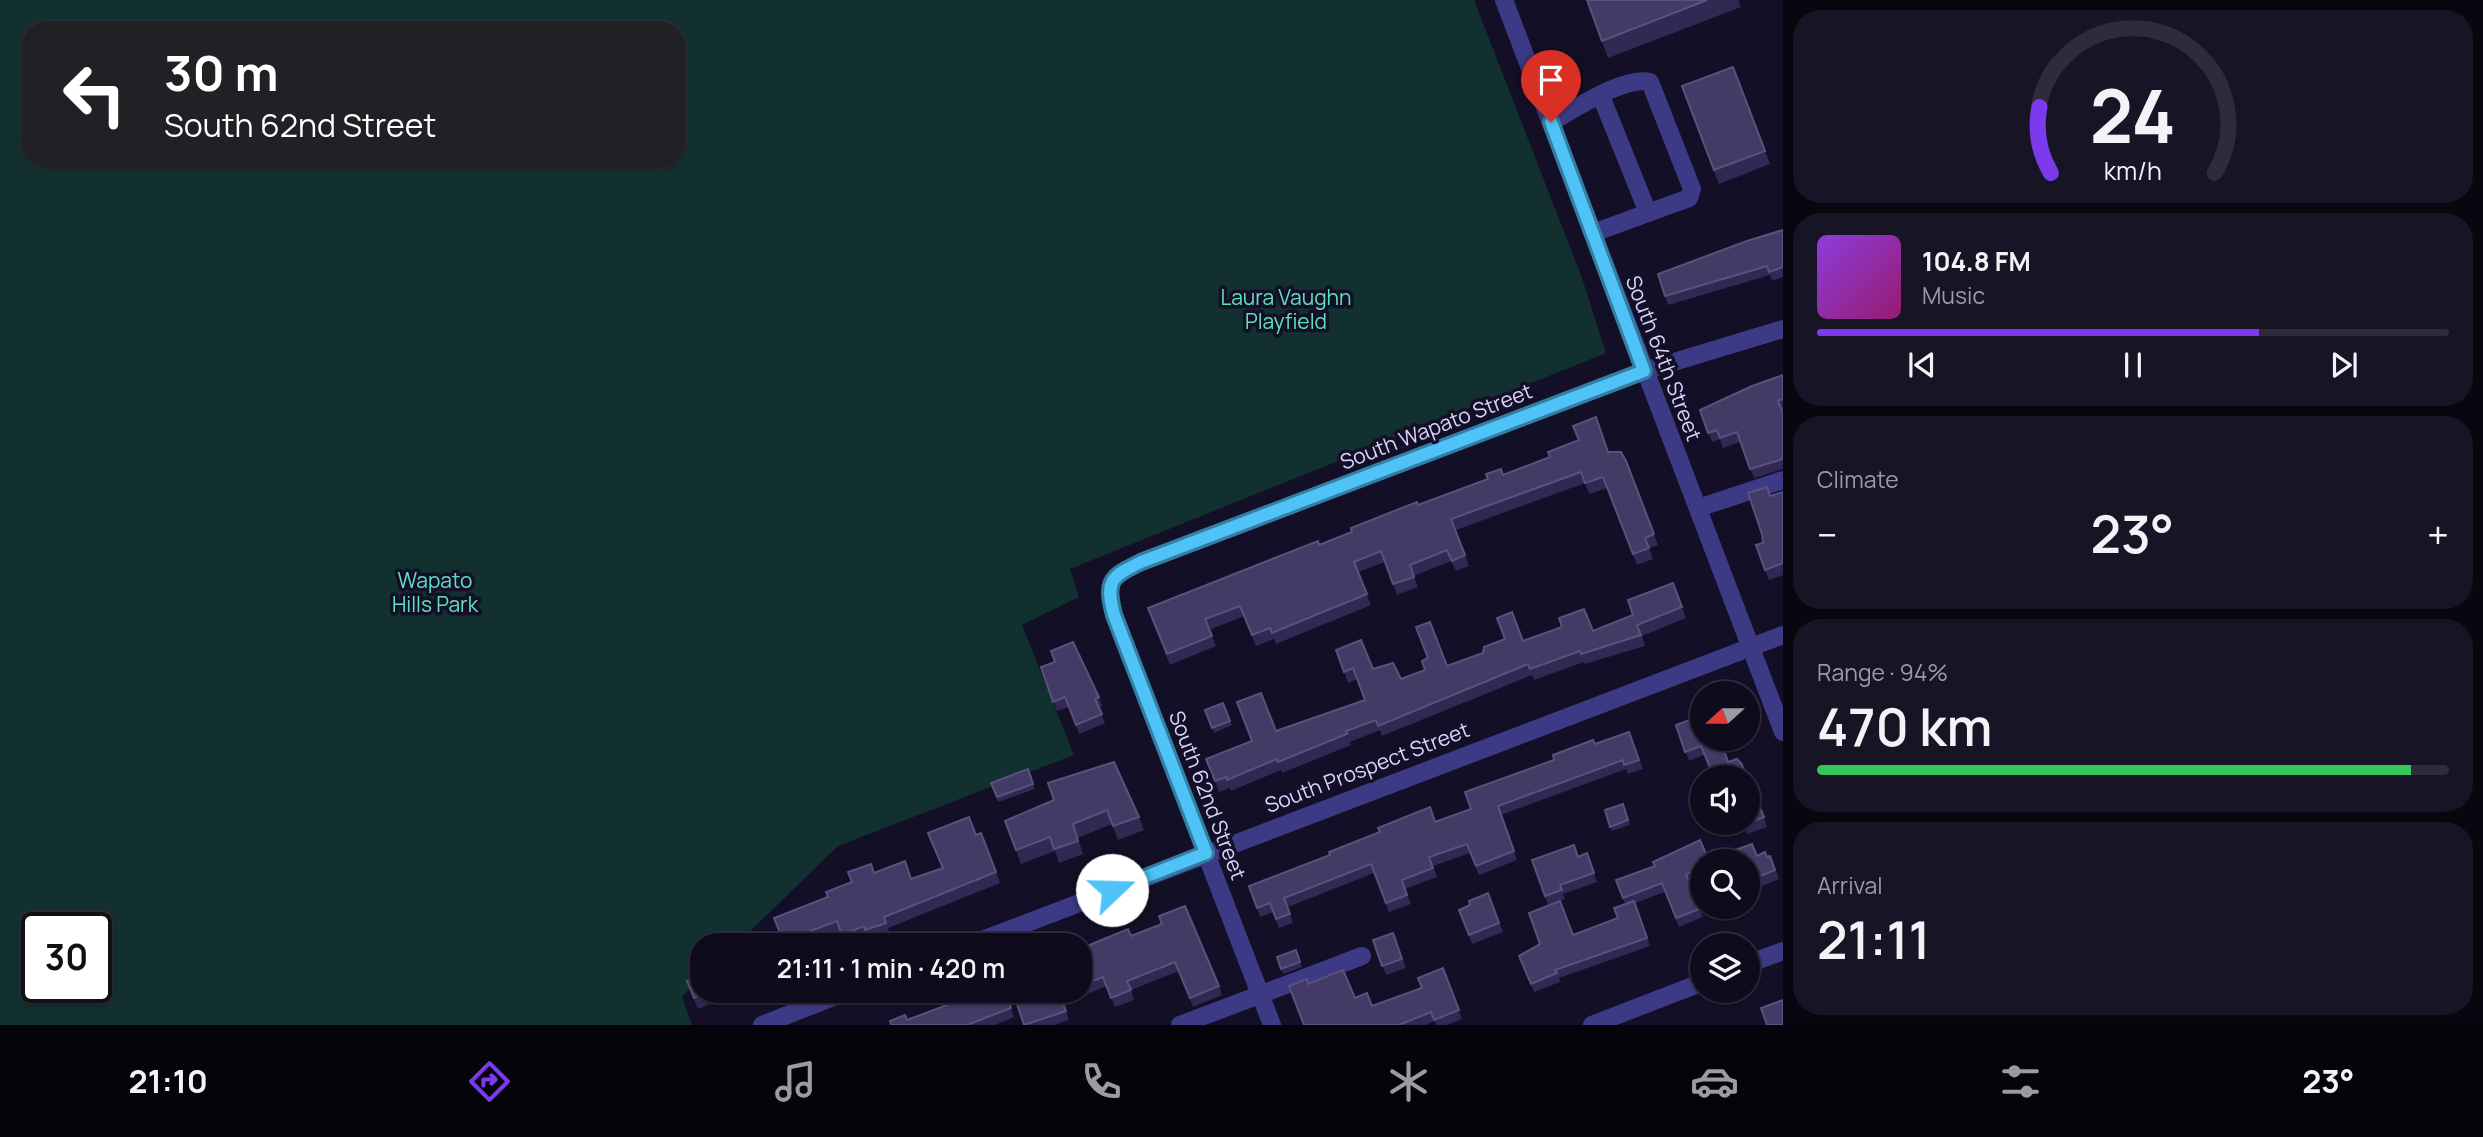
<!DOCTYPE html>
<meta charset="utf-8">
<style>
:root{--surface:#0e0b1c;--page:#171425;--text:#f1f3f6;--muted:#9b9ba3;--line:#2e2b3b;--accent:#7c3aed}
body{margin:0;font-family:Manrope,sans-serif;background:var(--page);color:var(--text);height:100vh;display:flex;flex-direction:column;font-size:26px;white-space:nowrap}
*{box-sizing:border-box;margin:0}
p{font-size:23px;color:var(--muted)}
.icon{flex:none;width:38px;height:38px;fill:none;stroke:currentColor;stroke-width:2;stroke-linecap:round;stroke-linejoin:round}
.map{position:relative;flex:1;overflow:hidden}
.details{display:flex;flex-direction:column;gap:10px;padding:10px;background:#08060f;width:700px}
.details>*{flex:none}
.banner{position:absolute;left:21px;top:21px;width:665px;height:147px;border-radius:28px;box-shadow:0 2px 5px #0004,0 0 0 2px var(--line);background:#202124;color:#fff;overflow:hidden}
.needle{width:46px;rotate:249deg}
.controls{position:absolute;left:1690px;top:681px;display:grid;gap:14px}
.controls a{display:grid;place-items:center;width:70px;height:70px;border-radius:50%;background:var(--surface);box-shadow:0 2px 5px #0004,0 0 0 2px var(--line);font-size:35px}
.speed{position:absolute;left:21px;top:912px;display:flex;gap:14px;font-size:35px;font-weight:700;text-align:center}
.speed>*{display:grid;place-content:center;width:91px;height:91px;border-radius:50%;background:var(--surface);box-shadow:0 2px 5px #0004,0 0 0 2px var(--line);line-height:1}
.speed .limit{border:4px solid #111;border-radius:10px;background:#fff;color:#111}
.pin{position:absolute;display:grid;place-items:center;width:60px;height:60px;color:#fff;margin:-72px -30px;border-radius:50% 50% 50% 0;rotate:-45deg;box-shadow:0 0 7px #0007}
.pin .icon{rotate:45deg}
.me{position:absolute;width:77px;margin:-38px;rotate:69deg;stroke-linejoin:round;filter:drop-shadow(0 0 5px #0008)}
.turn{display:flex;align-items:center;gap:24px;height:147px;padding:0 28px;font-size:32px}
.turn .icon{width:91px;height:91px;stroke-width:2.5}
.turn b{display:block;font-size:49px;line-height:60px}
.big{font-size:52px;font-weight:600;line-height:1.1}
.details .card{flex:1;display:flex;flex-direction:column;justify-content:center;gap:10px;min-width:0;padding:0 24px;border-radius:28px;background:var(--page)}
.details .dial{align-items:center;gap:0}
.dial svg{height:182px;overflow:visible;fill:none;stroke:var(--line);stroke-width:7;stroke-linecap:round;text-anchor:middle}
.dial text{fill:var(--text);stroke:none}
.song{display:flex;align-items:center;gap:21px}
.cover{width:84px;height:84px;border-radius:10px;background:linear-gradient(135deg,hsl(270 70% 55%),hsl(320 70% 35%))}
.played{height:7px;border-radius:4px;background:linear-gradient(90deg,var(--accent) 70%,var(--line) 70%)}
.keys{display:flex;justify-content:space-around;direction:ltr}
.heat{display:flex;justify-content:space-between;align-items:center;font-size:38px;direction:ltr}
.charge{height:10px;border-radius:5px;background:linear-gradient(90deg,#34c759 94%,var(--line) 0)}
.trip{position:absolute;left:690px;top:933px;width:402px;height:70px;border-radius:28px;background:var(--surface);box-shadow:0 2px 5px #0004,0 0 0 2px var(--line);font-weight:600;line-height:70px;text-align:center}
.dock{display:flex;height:112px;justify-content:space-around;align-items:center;background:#06040b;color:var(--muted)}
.dock .icon{width:49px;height:49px}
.dock .active{color:var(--accent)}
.dock b{font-size:32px;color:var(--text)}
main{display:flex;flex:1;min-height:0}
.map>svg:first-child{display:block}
.green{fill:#12302f;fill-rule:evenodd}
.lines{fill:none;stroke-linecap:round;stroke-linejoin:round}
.minor{stroke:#3d3a85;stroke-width:18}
.wall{fill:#312854}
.building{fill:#433a66;stroke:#5a527e;stroke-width:2}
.route-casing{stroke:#337fa1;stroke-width:18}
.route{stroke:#4fc3f7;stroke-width:12}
.labels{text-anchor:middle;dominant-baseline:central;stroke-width:7;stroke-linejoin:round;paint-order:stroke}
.park-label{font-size:21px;fill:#5fe0c0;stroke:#130f26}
.street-label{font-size:21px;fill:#d9d4ff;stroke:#130f26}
</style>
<main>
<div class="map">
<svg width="1783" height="1025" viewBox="0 0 1783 1025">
<rect width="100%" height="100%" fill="#130f26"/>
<path class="green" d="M0,0H1474L1582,278L1606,353L1070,569L1079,597L1022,625L1074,755L838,846L736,945H702V977L682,997L692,1025H0ZM30,30H677V159H30ZM37,928H96V987H37Z"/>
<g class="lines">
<g class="minor">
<polyline points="1504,0 1783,732"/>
<polyline points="1601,96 1648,213"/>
<path d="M1551,122C1575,109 1624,76 1650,82L1692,189L1689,198L1593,233"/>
<polyline points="1698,508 1783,480"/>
<polyline points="969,945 1783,635"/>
<polyline points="1748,964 1783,951"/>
<polyline points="762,1025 851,990"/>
<polyline points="1180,1025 1362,956"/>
<path d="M1272,1025L1114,615C1105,580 1110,577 1141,562L1644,371L1783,329"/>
<polyline points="1592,1025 1703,982"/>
</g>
</g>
<g class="wall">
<polygon points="1587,0 1738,0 1741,7 1608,58"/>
<polygon points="1733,67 1770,164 1719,184 1682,86"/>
<polygon points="1783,230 1783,277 1772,281 1770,275 1668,305 1658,274"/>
<polygon points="1783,375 1783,410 1782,410 1783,413 1783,469 1754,478 1740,442 1723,448 1720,439 1712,442 1700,410"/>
<polygon points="1608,452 1626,461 1658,545 1649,548 1653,559 1637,565 1607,488 1589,494 1585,483 1456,530 1469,566 1456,571 1451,561 1414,576 1418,587 1397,595 1385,562 1358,572 1371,605 1276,644 1274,639 1256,646 1244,616 1209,630 1216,646 1170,665 1148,608 1319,545 1418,505 1503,475"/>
<polygon points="1783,492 1783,575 1769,580 1756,545 1763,543 1770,496"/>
<polygon points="1673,583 1686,618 1642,636 1645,646 1585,664 1584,662 1534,680 1532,675 1382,736 1380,730 1350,742 1351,745 1282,773 1281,770 1231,791 1230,788 1219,792 1206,759 1276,731 1365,700 1357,679 1348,683 1336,650 1373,669 1401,679 1447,666 1523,641 1593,631 1633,615"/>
<polygon points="1041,667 1099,697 1102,706 1099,708 1105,723 1079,734 1069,707 1057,711"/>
<polygon points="1223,703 1232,725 1214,733 1205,710"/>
<polygon points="1676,725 1728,762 1747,777 1704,755 1689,761"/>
<polygon points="1629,732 1643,769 1628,774 1626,769 1501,815 1517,860 1479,875 1470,853 1433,866 1437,877 1405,889 1411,904 1389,912 1374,873 1288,907 1293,923 1279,928 1273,912 1260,917 1249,886 1471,809 1554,760"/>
<polygon points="1028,769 1035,789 998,802 991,783"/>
<polygon points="1054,800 1139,817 1144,830 1118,840 1112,824 1078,838 1083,854 1059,863 1055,851 1021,864 1005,821"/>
<polygon points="1623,804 1630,825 1612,831 1605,810"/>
<polygon points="1764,817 1767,827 1747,834 1742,822 1748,822"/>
<polygon points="976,835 996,872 1000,883 888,928 890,934 870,941 868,937 846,945 841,932 809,944 782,938 828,897 852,882 874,873 911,879 942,868"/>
<polygon points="1587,853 1597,882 1563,894 1565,899 1548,905 1532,860 1578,856"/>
<polygon points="1757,856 1767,857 1770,856 1779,879 1750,891 1748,885 1748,861"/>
<polygon points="1703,861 1703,877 1690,883 1703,917 1679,927 1665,892 1635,903 1650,946 1559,978 1560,982 1534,992 1519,956 1618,918 1625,904 1616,880"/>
<polygon points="1488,893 1503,932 1472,944 1459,910 1470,905"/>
<polygon points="1393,933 1406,968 1386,975 1373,940"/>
<polygon points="1131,936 1219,986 1222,995 1193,1007 1179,971 1131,990 1134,1000 1115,1007 1107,986 1064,1003 1069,1020 1054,1025 1024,1025 1026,990 1080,990 1080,949"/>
<polygon points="1296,950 1302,967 1283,974 1277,957"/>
<polygon points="1443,968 1462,1019 1447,1025 1436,1025 1435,1021 1425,1025 1304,1025 1308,984 1355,998 1372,1006 1422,988"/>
<polygon points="695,977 702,990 744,990 698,1009 687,981"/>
<polygon points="1004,990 1014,1017 995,1025 891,1025"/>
</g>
<g class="building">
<polygon points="1587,0 1707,0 1602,41"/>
<polygon points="1733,67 1765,151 1714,170 1682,86"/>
<polygon points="1783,230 1783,267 1769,272 1767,266 1665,296 1658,274 1747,241"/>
<polygon points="1783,375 1783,399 1778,401 1783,413 1783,459 1750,469 1737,432 1720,438 1717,430 1708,433 1700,410 1752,386"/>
<polygon points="1596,417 1608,452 1621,452 1626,461 1654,534 1645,538 1649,548 1633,554 1603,477 1585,483 1581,472 1451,519 1465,555 1452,561 1447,550 1410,565 1414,577 1393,584 1381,551 1354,562 1367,594 1272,633 1270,628 1252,635 1240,606 1205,619 1212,636 1167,654 1148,608 1318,541 1319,545 1352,532 1351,528 1417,502 1418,505 1488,479 1486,474 1501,469 1503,475 1550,457 1548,452 1579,440 1573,426"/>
<polygon points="1767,487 1770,496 1783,492 1783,563 1765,570 1756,545 1763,543 1762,534 1748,493"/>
<polygon points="1673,583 1682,607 1637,625 1641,635 1581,654 1580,651 1530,669 1528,664 1378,726 1376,720 1346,731 1347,734 1278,762 1277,759 1227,780 1226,777 1215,781 1206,759 1252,741 1237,702 1261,693 1276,731 1365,700 1353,668 1344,672 1336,650 1361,640 1373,669 1393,663 1401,679 1425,670 1422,661 1428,658 1416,627 1430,622 1447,666 1483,653 1484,647 1505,639 1497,618 1512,612 1523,641 1562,627 1559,618 1584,609 1593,631 1633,615 1628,600"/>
<polygon points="1073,642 1099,697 1095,699 1102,714 1076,725 1065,697 1053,702 1041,667 1055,662 1051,651"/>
<polygon points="1223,703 1230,721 1212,728 1205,710"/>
<polygon points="1703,715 1703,738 1720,738 1728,762 1737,759 1741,763 1747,777 1714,777 1701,746 1685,752 1676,725"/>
<polygon points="1629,732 1639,760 1624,765 1623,760 1498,806 1514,851 1476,866 1467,844 1429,857 1433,868 1402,880 1407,895 1386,903 1371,864 1284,898 1290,914 1276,919 1270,903 1257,908 1249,886 1330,855 1329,852 1380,832 1378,828 1430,807 1435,822 1471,809 1465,792 1554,760 1553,755 1593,740 1595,744"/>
<polygon points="1114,762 1139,817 1113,826 1107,810 1073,824 1078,841 1054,849 1050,837 1016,850 1005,821 1054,800 1048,783"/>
<polygon points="1028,769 1033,784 997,797 991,783"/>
<polygon points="1748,780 1764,817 1744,825 1743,822 1748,822"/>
<polygon points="1623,804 1628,820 1610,827 1605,810"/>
<polygon points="969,817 976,835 981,833 996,872 884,917 886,923 865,930 864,926 842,935 837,921 805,933 810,945 763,945 782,938 774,918 828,897 826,892 852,882 848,872 871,864 874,873 905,861 911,879 943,868 928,833"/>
<polygon points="1700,840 1709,861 1703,861 1703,868 1686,874 1700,909 1676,918 1662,883 1623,898 1616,880 1655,866 1653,862"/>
<polygon points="1752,844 1757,856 1765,852 1767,857 1770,856 1775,870 1748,881 1748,861 1739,861 1735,850"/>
<polygon points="1574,845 1578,857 1587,853 1594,873 1560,885 1562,890 1545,896 1532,860"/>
<polygon points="1488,893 1499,923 1469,935 1459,910 1470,905 1469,901"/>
<polygon points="1560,901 1573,935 1618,918 1614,908 1634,901 1647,938 1555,970 1557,973 1531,984 1519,956 1540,944 1529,913"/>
<polygon points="1185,906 1219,986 1190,998 1175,962 1127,981 1131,990 1111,998 1103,977 1080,986 1080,949 1128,929 1131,936 1162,924 1159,916"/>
<polygon points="1393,933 1402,959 1382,966 1373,940"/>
<polygon points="1296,950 1300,962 1281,969 1277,957"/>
<polygon points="1443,968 1459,1010 1434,1020 1431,1012 1399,1025 1304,1025 1289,986 1307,979 1308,984 1343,970 1355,998 1367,993 1372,1006 1422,988 1418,978"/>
<polygon points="702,969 702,990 712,990 694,998 687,981 695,977 694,973"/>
<polygon points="978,990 1004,990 1011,1008 967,1025 891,1025 890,1021 905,1015 907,1020 979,993"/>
<polygon points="1026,990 1069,990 1060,994 1066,1011 1024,1025 1014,995"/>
<polygon points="1783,1000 1783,1025 1767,1025 1761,1008"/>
</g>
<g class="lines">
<defs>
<path id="route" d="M1112,890L1206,853L1114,615C1105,580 1111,577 1141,562L1644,371L1551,122"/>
</defs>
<use href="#route" class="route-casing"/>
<use href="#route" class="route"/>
</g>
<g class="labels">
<g class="park-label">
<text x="1286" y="297">Laura Vaughn<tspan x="1286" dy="24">Playfield</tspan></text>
<text x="435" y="580">Wapato<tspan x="435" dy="24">Hills Park</tspan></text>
</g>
<g class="street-label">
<text transform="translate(1664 358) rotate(69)">South 64th Street</text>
<text transform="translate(1436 426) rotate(-21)">South Wapato Street</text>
<text transform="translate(1367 767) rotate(-21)">South Prospect Street</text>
<text transform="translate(1208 795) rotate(69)">South 62nd Street</text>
</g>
</g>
</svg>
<div class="controls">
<a><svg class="needle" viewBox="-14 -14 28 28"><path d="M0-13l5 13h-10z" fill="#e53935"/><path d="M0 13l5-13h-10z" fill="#9b9ba3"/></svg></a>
<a><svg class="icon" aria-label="sound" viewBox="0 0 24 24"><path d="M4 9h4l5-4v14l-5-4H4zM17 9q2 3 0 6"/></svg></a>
<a><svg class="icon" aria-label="search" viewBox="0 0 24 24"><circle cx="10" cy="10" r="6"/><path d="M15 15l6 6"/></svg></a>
<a><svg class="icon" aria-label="layers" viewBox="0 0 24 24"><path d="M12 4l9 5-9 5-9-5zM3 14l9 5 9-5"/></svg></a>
</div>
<div class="speed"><div class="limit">30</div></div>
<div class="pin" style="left:1551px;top:122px;background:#d93025"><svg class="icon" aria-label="arrive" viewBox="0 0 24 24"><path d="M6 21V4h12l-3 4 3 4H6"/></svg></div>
<svg class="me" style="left:1112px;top:890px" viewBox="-20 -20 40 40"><circle r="19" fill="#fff"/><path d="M0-13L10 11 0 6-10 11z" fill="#4fc3f7"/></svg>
<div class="trip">21:11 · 1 min · 420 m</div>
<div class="banner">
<div class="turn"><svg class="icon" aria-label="left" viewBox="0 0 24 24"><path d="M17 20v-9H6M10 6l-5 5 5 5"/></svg><div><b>30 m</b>South 62nd Street</div></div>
</div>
</div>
<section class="details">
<div class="card dial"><svg viewBox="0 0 100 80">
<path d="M14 69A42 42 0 1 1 86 69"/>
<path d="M14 69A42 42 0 0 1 9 40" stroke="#7c3aed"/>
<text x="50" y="56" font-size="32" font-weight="700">24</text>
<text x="50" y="72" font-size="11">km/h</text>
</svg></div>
<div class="card">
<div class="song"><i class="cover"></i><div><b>104.8 FM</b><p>Music</p></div></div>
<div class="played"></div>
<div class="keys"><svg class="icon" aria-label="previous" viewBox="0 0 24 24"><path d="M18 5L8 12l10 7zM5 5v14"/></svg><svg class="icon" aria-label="pause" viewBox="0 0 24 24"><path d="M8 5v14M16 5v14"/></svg><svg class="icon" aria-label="next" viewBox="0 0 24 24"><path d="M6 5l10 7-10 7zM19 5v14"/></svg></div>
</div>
<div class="card"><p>Climate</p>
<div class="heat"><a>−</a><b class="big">23°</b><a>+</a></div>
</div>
<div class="card"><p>Range · 94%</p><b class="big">470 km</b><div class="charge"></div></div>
<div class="card"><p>Arrival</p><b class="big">21:11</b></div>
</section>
</main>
<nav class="dock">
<b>21:10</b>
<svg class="icon active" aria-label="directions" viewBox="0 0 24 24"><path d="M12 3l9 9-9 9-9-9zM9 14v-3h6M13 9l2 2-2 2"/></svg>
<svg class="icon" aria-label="music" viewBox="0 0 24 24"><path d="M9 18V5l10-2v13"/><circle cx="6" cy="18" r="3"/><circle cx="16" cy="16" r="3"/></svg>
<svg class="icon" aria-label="phone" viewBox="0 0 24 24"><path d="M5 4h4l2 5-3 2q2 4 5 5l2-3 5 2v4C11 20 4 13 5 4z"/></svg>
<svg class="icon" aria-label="climate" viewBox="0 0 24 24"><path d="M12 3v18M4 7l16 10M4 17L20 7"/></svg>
<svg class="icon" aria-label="car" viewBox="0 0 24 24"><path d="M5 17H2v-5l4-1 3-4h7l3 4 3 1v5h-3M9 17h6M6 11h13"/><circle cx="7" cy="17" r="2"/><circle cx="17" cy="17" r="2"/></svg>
<svg class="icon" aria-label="filters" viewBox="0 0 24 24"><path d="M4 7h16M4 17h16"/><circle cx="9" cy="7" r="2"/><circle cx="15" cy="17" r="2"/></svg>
<b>23°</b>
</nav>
